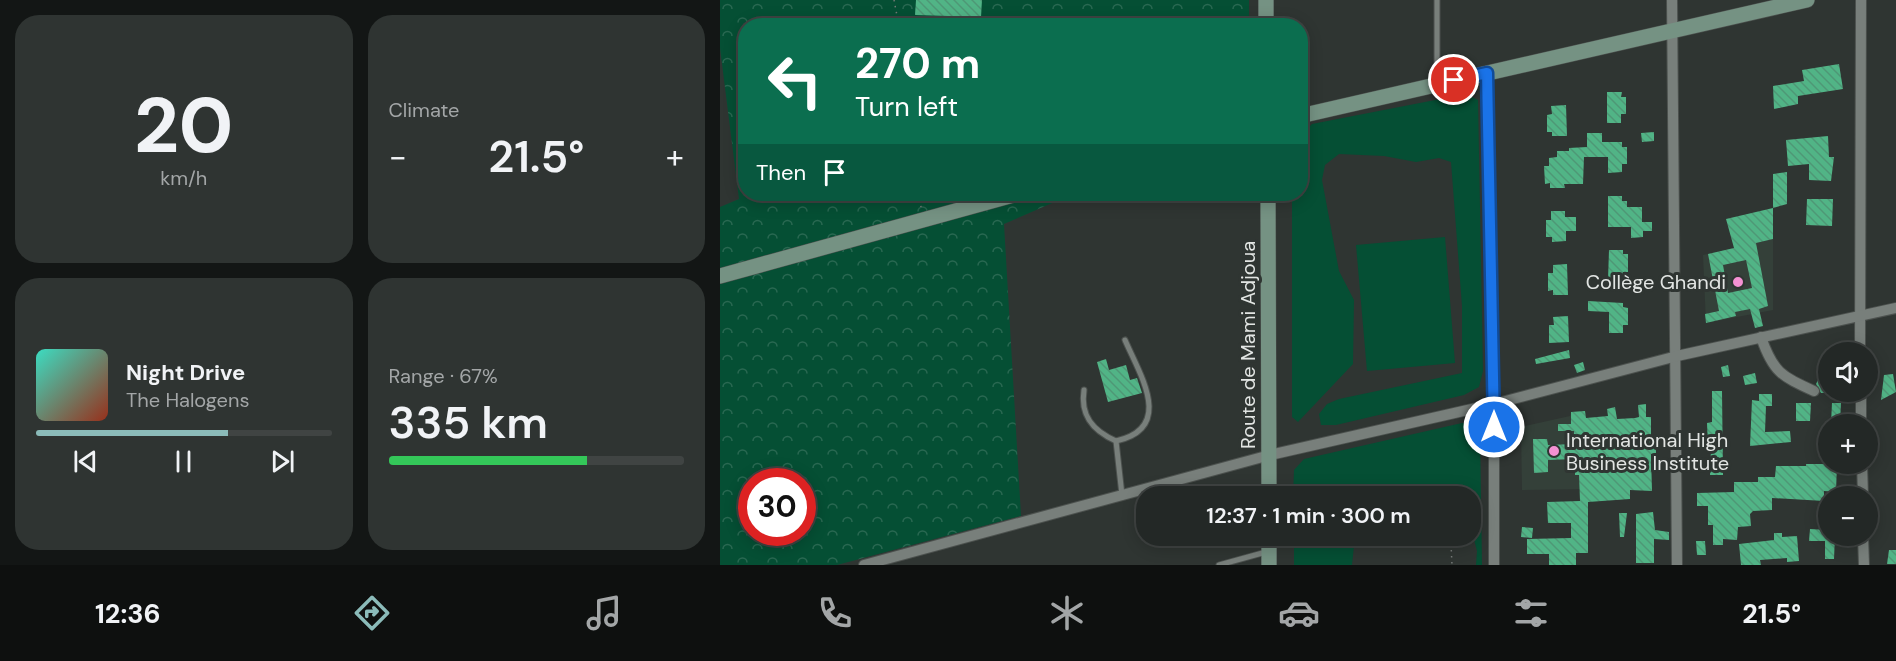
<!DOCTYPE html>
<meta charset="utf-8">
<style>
:root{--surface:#232826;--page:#2f3432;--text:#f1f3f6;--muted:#a3a6a7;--line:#404443;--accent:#8bbbb9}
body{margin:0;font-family:"DM Sans",sans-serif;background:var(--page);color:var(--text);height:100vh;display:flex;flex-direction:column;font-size:22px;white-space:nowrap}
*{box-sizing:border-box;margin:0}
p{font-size:20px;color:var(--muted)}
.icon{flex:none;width:33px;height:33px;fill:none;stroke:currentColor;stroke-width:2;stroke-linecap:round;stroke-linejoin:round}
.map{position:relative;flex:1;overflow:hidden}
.sheet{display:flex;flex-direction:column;gap:15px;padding:15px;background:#131615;width:720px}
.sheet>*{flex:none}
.hud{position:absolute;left:18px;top:18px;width:570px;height:183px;border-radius:24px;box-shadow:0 3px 15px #0003,0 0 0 2px var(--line);background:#0b6e4f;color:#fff;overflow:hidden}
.tools{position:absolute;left:1098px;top:342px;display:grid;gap:12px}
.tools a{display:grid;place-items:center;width:60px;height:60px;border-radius:50%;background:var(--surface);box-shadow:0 3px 15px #0003,0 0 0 2px var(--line);font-size:30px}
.speed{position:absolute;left:18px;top:468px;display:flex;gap:12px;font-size:30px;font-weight:700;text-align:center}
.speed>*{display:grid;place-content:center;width:78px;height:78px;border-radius:50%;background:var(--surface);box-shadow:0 3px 15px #0003,0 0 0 2px var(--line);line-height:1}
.speed .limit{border:9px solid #d22;background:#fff;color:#111}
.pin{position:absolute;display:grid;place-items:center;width:51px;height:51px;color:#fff;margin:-26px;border:3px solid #fff;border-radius:50%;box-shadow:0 2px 6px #0007}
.me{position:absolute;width:66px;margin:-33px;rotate:0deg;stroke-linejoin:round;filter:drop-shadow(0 0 4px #0008)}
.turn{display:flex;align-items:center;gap:21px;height:126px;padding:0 18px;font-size:27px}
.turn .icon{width:78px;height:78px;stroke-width:2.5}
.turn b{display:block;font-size:42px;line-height:51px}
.then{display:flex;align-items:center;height:57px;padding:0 18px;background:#0003;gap:12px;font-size:22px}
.big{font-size:45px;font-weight:600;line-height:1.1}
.sheet .tile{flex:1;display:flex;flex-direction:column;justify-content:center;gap:9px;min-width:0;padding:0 21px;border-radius:24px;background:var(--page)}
.sheet .dial{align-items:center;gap:0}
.dial b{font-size:78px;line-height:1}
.song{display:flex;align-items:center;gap:18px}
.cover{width:72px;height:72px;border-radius:9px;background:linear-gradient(135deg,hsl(170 70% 55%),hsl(10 70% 35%))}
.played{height:6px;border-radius:3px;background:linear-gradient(90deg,var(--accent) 65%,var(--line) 65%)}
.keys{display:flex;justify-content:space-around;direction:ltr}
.heat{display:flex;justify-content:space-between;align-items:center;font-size:33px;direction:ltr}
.charge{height:9px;border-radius:4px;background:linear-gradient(90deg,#34c759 67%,var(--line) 0)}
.sheet .tiles{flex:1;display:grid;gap:15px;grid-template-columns:repeat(2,1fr)}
.trip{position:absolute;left:416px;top:486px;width:345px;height:60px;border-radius:24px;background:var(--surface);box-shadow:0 3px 15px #0003,0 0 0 2px var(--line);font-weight:600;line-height:60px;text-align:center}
.tabs{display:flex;height:96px;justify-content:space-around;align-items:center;background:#0e100f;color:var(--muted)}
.tabs .icon{width:42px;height:42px}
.tabs .selected{color:var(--accent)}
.tabs b{font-size:27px;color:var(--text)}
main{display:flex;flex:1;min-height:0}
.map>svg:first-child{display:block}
.built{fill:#344039}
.grass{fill:#054f34}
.forest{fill:url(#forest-crowns);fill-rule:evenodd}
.building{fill:url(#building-back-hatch);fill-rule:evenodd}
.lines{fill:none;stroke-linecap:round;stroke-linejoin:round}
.lane-casing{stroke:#4c514e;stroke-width:7}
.street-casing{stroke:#4c514e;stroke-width:12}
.secondary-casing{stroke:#4c514e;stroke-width:16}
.path{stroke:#767b78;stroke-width:1.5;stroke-dasharray:1.5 4.5;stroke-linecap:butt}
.lane{stroke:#787f7b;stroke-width:5}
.street{stroke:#787f7b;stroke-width:10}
.secondary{stroke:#759283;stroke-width:15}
.route-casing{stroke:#114b97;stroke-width:15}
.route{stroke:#1a73e8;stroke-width:10}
.poi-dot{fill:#f491d3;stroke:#2f3532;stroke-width:2}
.labels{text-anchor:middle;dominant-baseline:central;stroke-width:6;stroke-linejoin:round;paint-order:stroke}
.poi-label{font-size:20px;fill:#e2e5e3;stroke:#2f3532;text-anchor:end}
.street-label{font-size:20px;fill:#e2e5e3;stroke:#2f3532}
</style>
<main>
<section class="sheet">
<div class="tiles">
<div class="tile dial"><b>20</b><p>km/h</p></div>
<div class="tile"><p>Climate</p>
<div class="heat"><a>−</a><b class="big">21.5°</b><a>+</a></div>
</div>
<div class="tile">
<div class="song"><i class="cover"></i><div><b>Night Drive</b><p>The Halogens</p></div></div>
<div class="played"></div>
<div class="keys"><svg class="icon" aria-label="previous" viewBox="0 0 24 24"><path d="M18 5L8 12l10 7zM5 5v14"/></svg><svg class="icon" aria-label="pause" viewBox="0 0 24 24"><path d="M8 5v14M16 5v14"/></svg><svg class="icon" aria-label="next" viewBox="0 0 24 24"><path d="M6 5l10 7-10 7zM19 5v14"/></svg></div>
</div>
<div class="tile"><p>Range · 67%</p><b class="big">335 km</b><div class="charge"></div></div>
</div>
</section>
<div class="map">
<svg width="1176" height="565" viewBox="0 0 1176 565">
<defs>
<pattern id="forest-crowns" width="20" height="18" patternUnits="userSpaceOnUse" patternTransform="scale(1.5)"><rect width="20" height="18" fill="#054f34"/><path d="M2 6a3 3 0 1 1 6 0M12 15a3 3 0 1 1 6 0" fill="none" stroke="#296851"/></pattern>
<pattern id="building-back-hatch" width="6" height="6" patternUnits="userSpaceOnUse" patternTransform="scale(1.5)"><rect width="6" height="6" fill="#51b486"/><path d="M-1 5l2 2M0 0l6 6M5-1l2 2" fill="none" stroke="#4e9876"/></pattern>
</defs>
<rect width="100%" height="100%" fill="#2f3532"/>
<g class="built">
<polygon points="1053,239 1053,310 986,323 983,255"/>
<polygon points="865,411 868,489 802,490 801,427 850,416 851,412"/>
</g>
<g class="grass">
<polygon points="746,94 758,100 763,371 759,387 744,395 616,425 601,425 599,414 607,404 619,399 742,373 742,306 731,162 719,158 696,162 664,156 619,154 605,165 602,180 619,271 634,300 633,364 578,422 572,417 572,194 580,194 581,135 592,124"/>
<polygon points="725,237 735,363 647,371 636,245"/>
<polygon points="742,423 752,424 760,433 762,565 756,565 757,551 750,524 750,496 573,496 574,470 584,459"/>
<polygon points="574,536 635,536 632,565 574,565"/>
</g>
<path class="forest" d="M0,0H529V25L26,26V194H353L284,224L301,516L117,565H0V207L19,199L0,48ZM32,482H82V532H32Z"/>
<g class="building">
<polygon points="196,0 262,0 261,17 195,15"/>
<polygon points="1119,64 1123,89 1078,96 1078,104 1054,109 1053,86 1084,81 1082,70"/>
<polygon points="887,92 902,92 901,97 906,97 906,114 901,114 901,123 887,123"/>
<polygon points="846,105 847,136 832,136 832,132 827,132 827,115 832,114 831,106"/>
<polygon points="934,132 934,141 922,142 921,133"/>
<polygon points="867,133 882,133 882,142 902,142 902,147 907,147 907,164 902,164 902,172 888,173 888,157 864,157 863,184 844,184 845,188 830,188 830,183 825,184 824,166 829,166 829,158 837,157 837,151 849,151 849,148 867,147"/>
<polygon points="1108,136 1109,157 1114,157 1111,181 1089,180 1089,164 1068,166 1066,140"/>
<path d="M1067,172V204L1053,208V239L1036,243L1048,306L1039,309L1043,326L1035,328L1030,309L1015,312L1016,316L986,323L985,314L999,311L988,254L1014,248L1006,219L1053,208V174ZM1026,260L1032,288L1008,293L1003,265Z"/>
<polygon points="888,196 902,196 902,201 907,201 907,207 922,207 922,222 932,222 932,231 923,231 923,237 911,238 911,227 888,227"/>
<polygon points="1087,199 1113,199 1112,226 1086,225"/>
<polygon points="831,211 845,211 845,217 856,217 856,231 846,231 846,241 832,242 832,237 826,237 826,220 831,220"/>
<polygon points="889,250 903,250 903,254 908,254 908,272 903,272 903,280 888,280"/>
<polygon points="847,264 848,295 833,295 833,290 828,291 828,273 833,273 833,265"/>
<polygon points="868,301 903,303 903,307 908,308 908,325 903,325 903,333 889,333 889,312 868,311"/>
<polygon points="848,316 849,342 829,343 829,325 834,325 833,317"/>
<polygon points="849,350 850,358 816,364 815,359"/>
<polygon points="386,359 389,370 406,365 410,380 417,378 422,393 388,402 377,362"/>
<polygon points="863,362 865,370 857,373 854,365"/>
<polygon points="1008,365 1010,376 1003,377 1001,367"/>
<polygon points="1035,373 1037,383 1025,385 1023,376"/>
<polygon points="1173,374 1176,392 1161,400 1164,375"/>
<polygon points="1100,376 1108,376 1108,393 1101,393 1096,384"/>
<polygon points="992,391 1002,391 1003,475 990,475 991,449 988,449 987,423 992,422"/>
<polygon points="1039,394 1052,394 1052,406 1046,406 1045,432 1070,431 1071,442 1030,446 1032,400 1039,401"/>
<polygon points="1076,403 1091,403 1090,421 1076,421"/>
<polygon points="1112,403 1121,403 1120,424 1111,424"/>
<polygon points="926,404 926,417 931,417 931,441 936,441 936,454 931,454 932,491 910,490 910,499 868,502 868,553 856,553 856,565 829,565 829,554 807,554 807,539 851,538 851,523 828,523 827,502 860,501 859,475 855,475 855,459 828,460 828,472 814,473 813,439 827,439 828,445 854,444 854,431 838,431 838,424 851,424 851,412 865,411 866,418 888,416 887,409 895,407 897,419 915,418 919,417 918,405"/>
<polygon points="1086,464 1117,464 1116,492 1104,491 1104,501 1052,498 1052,510 1033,511 1030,514 1031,526 1018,527 1017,540 1003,539 1003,545 993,545 993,525 988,525 988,506 977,506 977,493 1014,492 1014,482 1038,482 1038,477 1055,477 1056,466 1086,466"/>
<polygon points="933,512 935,530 949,532 949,540 934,539 934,563 916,563 916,514"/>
<polygon points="899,513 907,513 904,537 900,537"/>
<polygon points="802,527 813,528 812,538 801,537"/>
<polygon points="1090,529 1108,530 1108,536 1115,536 1114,559 1105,559 1105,541 1089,541"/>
<polygon points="1054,533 1062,533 1062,537 1077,536 1079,561 1067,562 1067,558 1040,560 1041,565 1021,565 1019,544 1054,540"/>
<polygon points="976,541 985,541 986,555 977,555"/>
<polygon points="1169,550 1176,550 1176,564 1167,564"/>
</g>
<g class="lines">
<defs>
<g id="lane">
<polyline points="717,82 717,0"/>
<path d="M364,390C360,416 373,431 396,441"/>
<path d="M402,495L396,441C455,428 420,375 405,340"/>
<polyline points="499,565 546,552"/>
</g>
<g id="street">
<polyline points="952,0 957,565"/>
<polyline points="767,73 774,404 774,565"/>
<path d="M1041,337C1053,372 1061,376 1094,391"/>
<polyline points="1140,352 1141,0"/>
<polyline points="1141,392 1141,424"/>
<polyline points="1142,464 1143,496"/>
<polyline points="1143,536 1144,565"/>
<polyline points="144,565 550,455 774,404 957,356 1176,308"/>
</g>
<g id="secondary">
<polyline points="546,0 546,26"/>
<polyline points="580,116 1087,0"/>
<polyline points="548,194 549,496"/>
<polyline points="0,276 297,194"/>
<polyline points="549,565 549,536"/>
</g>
</defs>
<use href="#lane" class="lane-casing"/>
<use href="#street" class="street-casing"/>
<use href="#secondary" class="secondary-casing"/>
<g class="path">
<polyline points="174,0 179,26"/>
<polyline points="199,194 201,207"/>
<polyline points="731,544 732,565"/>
</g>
<use href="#lane" class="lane"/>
<use href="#street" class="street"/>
<use href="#secondary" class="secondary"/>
</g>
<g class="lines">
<defs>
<polyline id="route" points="734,80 767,73 774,427"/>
</defs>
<use href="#route" class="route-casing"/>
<use href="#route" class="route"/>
</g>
<g class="poi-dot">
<circle cx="1018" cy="282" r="6"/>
<circle cx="834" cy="451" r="6"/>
</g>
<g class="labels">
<g class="poi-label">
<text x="1006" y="282">Collège Ghandi</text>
<text x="846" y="440" text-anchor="start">International High<tspan x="846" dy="23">Business Institute</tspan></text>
</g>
<g class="street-label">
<text transform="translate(528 345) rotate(-90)">Route de Mami Adjoua</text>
</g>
</g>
</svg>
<div class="tools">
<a><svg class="icon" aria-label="sound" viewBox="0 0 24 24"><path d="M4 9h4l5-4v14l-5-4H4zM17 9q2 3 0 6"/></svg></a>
<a>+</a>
<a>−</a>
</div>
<div class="speed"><div class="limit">30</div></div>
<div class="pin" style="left:734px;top:80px;background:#d93025"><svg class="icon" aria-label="arrive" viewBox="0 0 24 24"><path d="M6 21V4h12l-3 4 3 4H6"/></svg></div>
<svg class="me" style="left:774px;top:427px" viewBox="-20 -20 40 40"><circle r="17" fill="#1a73e8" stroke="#fff" stroke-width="3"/><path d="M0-11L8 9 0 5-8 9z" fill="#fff"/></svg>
<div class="trip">12:37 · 1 min · 300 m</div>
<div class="hud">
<div class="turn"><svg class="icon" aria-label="left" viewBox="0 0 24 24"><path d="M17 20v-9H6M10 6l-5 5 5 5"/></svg><div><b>270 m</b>Turn left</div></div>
<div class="then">Then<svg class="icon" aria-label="arrive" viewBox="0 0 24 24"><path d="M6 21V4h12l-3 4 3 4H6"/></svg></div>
</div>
</div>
</main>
<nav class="tabs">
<b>12:36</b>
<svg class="icon selected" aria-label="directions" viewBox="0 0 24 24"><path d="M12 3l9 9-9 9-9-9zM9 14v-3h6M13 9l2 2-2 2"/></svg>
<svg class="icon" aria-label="music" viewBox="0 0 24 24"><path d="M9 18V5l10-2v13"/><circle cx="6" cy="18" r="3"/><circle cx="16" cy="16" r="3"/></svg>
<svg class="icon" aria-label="phone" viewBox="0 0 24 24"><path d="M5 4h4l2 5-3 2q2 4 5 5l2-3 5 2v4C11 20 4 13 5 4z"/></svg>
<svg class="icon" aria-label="climate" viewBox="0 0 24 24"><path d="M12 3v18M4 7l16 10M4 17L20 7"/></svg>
<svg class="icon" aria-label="car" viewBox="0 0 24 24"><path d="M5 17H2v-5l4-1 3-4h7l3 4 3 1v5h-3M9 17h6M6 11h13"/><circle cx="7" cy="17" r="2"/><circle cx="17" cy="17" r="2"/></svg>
<svg class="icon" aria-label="filters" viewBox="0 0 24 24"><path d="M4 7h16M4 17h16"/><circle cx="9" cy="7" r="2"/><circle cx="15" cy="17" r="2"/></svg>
<b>21.5°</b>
</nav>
